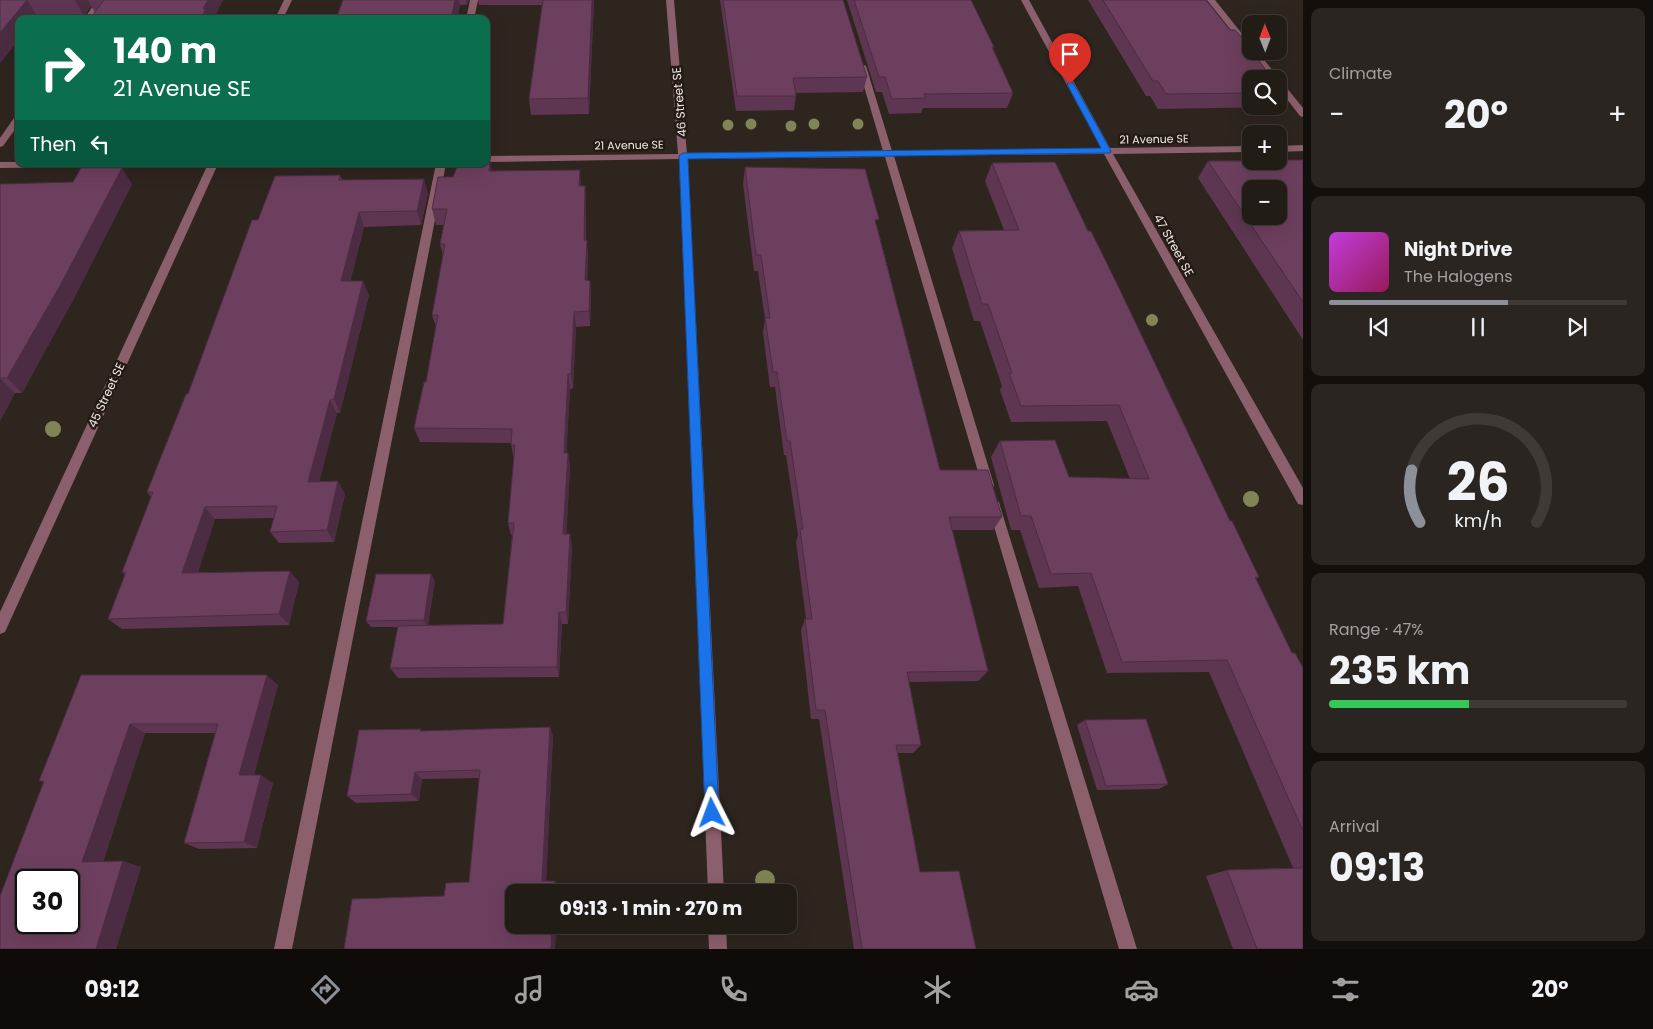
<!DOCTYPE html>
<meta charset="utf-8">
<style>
:root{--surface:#221c17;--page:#2a2520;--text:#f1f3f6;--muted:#a2a1a1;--line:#3f3a36;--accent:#8c9099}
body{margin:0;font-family:Poppins,sans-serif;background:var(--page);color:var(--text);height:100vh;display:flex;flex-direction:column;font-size:19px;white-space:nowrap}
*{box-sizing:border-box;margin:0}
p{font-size:16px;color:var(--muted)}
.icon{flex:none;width:28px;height:28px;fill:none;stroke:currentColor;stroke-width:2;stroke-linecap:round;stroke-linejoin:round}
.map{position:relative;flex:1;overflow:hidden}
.sheet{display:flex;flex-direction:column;gap:8px;padding:8px;background:#130f0d;width:350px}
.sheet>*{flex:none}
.banner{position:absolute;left:15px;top:15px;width:475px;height:152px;border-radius:10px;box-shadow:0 5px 20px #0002,0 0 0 1px var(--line);background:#0b6e4f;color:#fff;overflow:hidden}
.needle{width:32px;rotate:359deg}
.fabs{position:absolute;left:1242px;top:15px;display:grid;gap:10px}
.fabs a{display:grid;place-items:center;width:45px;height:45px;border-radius:10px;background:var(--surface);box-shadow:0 5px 20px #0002,0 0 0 1px var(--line);font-size:25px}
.speed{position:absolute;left:15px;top:869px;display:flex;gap:10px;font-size:25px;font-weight:700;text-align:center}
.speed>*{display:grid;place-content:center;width:65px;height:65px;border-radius:50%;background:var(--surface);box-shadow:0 5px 20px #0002,0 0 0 1px var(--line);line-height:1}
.speed .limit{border:2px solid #111;border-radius:8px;background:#fff;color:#111}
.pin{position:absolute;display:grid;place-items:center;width:42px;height:42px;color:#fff;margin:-51px -21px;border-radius:50% 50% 50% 0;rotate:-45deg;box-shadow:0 0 5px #0007}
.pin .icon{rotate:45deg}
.me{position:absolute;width:55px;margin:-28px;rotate:357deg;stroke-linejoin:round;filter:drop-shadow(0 0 4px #0008)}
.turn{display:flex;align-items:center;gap:18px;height:105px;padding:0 15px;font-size:22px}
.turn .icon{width:65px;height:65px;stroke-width:2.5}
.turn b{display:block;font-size:35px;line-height:42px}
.then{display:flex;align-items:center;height:48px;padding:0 15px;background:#0003;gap:10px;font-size:19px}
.big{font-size:38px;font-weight:700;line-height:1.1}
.sheet .widget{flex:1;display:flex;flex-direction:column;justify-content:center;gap:8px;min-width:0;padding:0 18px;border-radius:10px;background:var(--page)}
.sheet .dial{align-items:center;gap:0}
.dial svg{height:130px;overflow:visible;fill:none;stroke:var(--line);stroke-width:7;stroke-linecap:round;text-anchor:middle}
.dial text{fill:var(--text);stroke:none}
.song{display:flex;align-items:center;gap:15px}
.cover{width:60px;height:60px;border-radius:8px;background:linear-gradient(135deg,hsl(290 70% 55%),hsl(330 70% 35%))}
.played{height:5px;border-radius:2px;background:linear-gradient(90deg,var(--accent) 60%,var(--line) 60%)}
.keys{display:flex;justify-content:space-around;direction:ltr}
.heat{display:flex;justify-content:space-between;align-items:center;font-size:28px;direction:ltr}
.charge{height:8px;border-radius:4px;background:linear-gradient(90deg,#34c759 47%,var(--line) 0)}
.trip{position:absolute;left:505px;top:884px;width:292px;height:50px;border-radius:10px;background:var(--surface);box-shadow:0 5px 20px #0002,0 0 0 1px var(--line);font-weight:700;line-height:50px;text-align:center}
.dock{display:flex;height:80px;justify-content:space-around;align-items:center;background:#0e0b09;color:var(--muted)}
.dock .icon{width:35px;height:35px}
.dock .current{color:var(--accent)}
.dock b{font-size:22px;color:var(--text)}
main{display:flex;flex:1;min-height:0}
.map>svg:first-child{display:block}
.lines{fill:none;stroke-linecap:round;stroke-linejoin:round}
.minor{fill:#8c5f6c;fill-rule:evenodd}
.tree{fill:#818555}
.wall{fill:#5e3651}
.shaded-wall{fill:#4c2c42}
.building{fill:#6d3f5e;stroke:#4c2c42;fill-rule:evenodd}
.route{fill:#1a73e8;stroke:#114b97}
.labels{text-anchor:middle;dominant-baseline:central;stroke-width:5;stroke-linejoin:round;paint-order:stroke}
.far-street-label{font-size:11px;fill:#efe8e4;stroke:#241b16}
.street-label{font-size:12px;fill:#efe8e4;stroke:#241b16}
</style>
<main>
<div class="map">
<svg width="1303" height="949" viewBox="0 0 1303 949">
<rect width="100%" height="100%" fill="#2e251f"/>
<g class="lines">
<g class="minor">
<polygon points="97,0 105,0 92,19 84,19"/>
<polygon points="284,0 292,0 283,19 275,19"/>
<polygon points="470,0 478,0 474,19 466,19"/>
<polygon points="666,0 674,0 687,154 883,151 858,66 862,64 866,66 892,151 1101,148 1021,0 1029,0 1110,148 1251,146 1251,152 1113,154 1303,488 1303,505 1298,504 1104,154 894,156 994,485 992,489 984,489 982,485 885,157 688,159 724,892 708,892 679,159 486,162 486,156 678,154"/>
<polygon points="1207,0 1215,0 1251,45 1251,51 1257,51 1278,77 1279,79 1279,80 1270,79"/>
<polygon points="1279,82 1282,82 1303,108 1303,117 1300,116 1279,89"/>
<polygon points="19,114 19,124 3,146 0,147 0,138 16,115"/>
<polygon points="1303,145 1303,151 1279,152 1279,146"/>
<polygon points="0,162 19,162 19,164 78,164 73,167 0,168"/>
<polygon points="208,164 218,164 5,632 0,634 0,612"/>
<polygon points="436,164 446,164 292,949 274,949"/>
<polygon points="994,501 999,502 1000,506 1137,949 1119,949 988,506 989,502"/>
<polygon points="708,925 726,925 727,949 709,949"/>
</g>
</g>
<g class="tree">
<circle cx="751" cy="124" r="5.5"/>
<circle cx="814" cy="124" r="5.5"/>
<circle cx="858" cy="124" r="5.5"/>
<circle cx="728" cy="125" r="5.5"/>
<circle cx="791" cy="126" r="5.5"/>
<circle cx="1152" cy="320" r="6"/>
<circle cx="53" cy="429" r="8"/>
<circle cx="1251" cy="499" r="8"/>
<circle cx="765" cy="880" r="10"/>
</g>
<g class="wall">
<polygon points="0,0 223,0 213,19 95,12 91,6 84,16 37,16 19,19 19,39 0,63"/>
<polygon points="343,0 469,0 467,5 460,5 457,19 336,19"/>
<polygon points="478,0 594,0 589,114 531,115 529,99 542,5 479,5"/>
<polygon points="720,0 843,0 867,77 863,92 796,93 796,96 794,110 736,111"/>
<polygon points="847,0 971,0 994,47 993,49 1013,93 1007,108 923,108 921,113 889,114 882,92 876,92"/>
<polygon points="1088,0 1206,0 1251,79 1251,106 1274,106 1273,107 1158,109 1150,96 1146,96"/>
<polygon points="1279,87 1283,93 1279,99"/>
<polygon points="1303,160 1303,340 1198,178 1208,161"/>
<polygon points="992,163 1088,231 1230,521 1259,577 1256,579 1292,653 1303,668 1303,949 1233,949 1206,876 1227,870 1293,868 1209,672 1107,673 1078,586 1039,588 1020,530 1011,530 991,457 1000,441 1069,477 1130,479 1107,421 1011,422 1000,390 1002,386 980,321 974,321 952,248 959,231 1004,230 985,181"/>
<polygon points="745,167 877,226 940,470 1002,517 993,530 952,530 988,671 978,681 909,682 921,745 913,753 898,753 920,872 976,949 854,949 819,719 811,719 801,630 805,619 806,619 796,542 798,535 786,455 784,455 775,387 770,387 763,333 765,319 758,271 754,271 743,184"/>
<polygon points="492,171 585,186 586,202 586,240 588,256 587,281 590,281 591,296 590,326 576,327 573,388 570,389 566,453 568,453 570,467 566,534 572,546 568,624 562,624 559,677 398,678 390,668 398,627 371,627 366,621 435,581 428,625 503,624 512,535 511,535 508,523 514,459 511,445 511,443 420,442 414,428 426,382 436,327 432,315 443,255 440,244 444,225 436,225 432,209 453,177"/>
<polygon points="340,175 342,179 428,193 421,225 364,227 350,281 369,295 340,413 337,413 319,482 345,494 334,542 279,543 270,532 274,518 215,519 198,572 299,582 289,625 122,629 108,619 125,575 122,572 151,497 147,492 188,394 258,220"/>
<polygon points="0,184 132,184 73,300 22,393 15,393 0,421"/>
<polygon points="81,675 278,685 254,775 273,783 257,848 199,849 184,843 215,733 145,733 103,862 141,867 116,949 0,949 43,782 39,781"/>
<polygon points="1085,720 1168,784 1159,789 1097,790 1077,725"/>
<polygon points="423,731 553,735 546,881 558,885 555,949 344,949 469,882 479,778 422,779 419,801 356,803 347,796"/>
</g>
<g class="shaded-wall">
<polygon points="27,0 37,16 34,19 19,19 19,39 0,63 0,33"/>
<polygon points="75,0 88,0 91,6 84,16"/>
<polygon points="208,0 223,0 213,19 200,19 203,9"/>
<polygon points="455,0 459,0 460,5 457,19 451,19"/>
<polygon points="466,0 469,0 467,5"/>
<polygon points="592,0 594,0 589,114 588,98"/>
<polygon points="490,161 493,177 489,171"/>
<polygon points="122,168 132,184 73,300 22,393 7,378"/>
<polygon points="580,170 581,186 580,202 579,186"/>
<polygon points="424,179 428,193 421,225 417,211"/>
<polygon points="585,186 586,202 585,256 584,240"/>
<polygon points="359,212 364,227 347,295 341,281"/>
<polygon points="587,240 588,256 587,296 585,280"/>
<polygon points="363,281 369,295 340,413 334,399"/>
<polygon points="590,281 591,296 590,326 589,311"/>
<polygon points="574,312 576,327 573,388 571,374"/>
<polygon points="568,374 570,389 566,467 564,453"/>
<polygon points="0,378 15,393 0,421"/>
<polygon points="330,400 337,413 316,494 308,482"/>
<polygon points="568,453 570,467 566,546 563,534"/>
<polygon points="338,481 345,494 334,542 327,530"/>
<polygon points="205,507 215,519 194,584 182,573"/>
<polygon points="570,534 572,546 568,624 566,612"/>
<polygon points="290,571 299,582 289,625 279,614"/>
<polygon points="431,574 435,581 427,627 424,620"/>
<polygon points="559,612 562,624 559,677 557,667"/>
<polygon points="267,675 278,685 252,783 239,775"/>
<polygon points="130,724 145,733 101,867 82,862"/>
<polygon points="550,727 553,735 546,885 542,881"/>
<polygon points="415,772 422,779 419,801 411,794"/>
<polygon points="261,775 273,783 257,848 244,842"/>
<polygon points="123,861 141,867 116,949 96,949"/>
<polygon points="555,881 558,885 557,892 554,892"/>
<polygon points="552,925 556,925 555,949 551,949"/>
</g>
<g class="building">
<polygon points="0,0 27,0 0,33"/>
<polygon points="104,0 208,0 203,9 206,9 200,19 90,19"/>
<polygon points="343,0 455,0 451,19 336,19"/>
<polygon points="543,0 592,0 588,98 529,99"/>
<polygon points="723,0 843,0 867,77 793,78 796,96 737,96"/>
<polygon points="854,0 971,0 994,47 992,47 1013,93 924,94 926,98 892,99 885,77 879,77"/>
<polygon points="1103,0 1206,0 1230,30 1235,30 1244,40 1251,51 1252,51 1272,79 1251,79 1251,93 1166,94 1158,81 1153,81"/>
<polygon points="1279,87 1283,93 1279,93"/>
<path d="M1279,160H1303V302L1208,161H1279ZM1251,189H1279V216H1251Z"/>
<polygon points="490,161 489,171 580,170 579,186 585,186 584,240 587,240 585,280 590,281 589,311 574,312 571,374 568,374 564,453 568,453 563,534 570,534 566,612 559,612 557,667 390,668 398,626 503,624 514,523 508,523 515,445 511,445 512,429 414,428 424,382 426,382 438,315 432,315 445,244 440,244 447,209 432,209 438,177 453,177 458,164 486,164 486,162"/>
<polygon points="1055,162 1088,231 1091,231 1119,288 1230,521 1232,521 1259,577 1255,577 1292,653 1295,653 1303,668 1303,831 1227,660 1122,662 1091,573 1051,574 1031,516 1021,516 1000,441 1055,440 1069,477 1149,479 1119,405 1021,406 1009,373 1012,373 988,304 982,304 959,231 1019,230 992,163"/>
<polygon points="745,167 865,169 879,219 875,220 940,470 988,470 1002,517 949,517 988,671 907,672 921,745 896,745 920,872 959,871 976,949 862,949 825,710 816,710 805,619 812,619 800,529 803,529 790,441 787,441 777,372 773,372 765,318 770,318 761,255 756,255"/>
<polygon points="81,168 122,168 61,284 7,378 0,378 0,184 73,182"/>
<polygon points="340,175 339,180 424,179 417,211 359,212 341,281 363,281 334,399 330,400 308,482 338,481 327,530 270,532 277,506 205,507 182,573 290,571 279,614 108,619 126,572 122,572 153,492 147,492 186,394 188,394 252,220 258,220 275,176"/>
<polygon points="376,574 431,574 424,620 366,621"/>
<path d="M81,675H267L239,775H261L244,842L184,843L218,724H130L82,862L123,861L96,949H0V896L44,781H39ZM26,880H69V922H26Z"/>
<polygon points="1146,719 1168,784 1106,786 1085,720"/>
<polygon points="550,727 542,881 555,881 554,892 514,892 514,925 552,925 551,949 344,949 352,899 444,896 446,883 469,882 480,770 415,772 411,794 347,796 359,730 421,729 420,731"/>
<polygon points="1303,868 1303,949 1257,949 1227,870"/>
</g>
<polygon class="route" points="1070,81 1074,84 1111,151 1110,153 688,159 719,813 717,818 712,820 707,818 705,813 679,156 683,153 1101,148 1067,84"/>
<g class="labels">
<g class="far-street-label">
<text transform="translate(1154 139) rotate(-1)">21 Avenue SE</text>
<text transform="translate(629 145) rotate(-1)">21 Avenue SE</text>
</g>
<g class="street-label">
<text transform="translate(679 102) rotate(-95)">46 Street SE</text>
<text transform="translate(1174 245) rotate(61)">47 Street SE</text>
<text transform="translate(106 395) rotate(-65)">45 Street SE</text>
</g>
</g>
</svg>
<div class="fabs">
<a><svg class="needle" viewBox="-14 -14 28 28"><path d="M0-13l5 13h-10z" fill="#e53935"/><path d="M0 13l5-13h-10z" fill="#a2a1a1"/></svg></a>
<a><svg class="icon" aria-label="search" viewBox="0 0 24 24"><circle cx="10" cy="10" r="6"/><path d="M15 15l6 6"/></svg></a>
<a>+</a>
<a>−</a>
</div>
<div class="speed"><div class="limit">30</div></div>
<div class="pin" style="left:1070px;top:84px;background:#d93025"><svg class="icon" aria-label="arrive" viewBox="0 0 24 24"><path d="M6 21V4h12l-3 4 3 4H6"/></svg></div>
<svg class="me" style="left:712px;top:813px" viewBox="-20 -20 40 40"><path d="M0-17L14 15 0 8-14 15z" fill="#1a73e8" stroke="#fff" stroke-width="4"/></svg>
<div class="trip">09:13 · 1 min · 270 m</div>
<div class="banner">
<div class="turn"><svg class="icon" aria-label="right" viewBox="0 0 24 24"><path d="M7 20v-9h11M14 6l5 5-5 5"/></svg><div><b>140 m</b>21 Avenue SE</div></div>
<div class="then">Then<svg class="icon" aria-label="left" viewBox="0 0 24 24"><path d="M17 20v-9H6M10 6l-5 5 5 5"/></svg></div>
</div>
</div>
<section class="sheet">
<div class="widget"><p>Climate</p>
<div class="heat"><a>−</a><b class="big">20°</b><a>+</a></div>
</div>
<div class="widget">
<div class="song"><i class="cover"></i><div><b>Night Drive</b><p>The Halogens</p></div></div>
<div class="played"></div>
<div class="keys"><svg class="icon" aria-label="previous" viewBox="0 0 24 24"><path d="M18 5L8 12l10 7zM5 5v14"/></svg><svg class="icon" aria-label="pause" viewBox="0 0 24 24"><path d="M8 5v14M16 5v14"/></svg><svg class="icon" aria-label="next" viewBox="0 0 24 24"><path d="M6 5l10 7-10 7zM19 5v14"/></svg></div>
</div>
<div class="widget dial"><svg viewBox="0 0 100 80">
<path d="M14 69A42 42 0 1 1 86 69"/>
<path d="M14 69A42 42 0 0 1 9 37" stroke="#8c9099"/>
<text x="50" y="56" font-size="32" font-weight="700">26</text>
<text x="50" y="72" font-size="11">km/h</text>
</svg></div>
<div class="widget"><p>Range · 47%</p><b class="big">235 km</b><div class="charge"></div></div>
<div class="widget"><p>Arrival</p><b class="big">09:13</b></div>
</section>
</main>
<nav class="dock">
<b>09:12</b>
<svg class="icon current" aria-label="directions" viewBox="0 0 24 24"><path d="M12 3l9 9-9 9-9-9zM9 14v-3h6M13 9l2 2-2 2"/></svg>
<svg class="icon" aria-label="music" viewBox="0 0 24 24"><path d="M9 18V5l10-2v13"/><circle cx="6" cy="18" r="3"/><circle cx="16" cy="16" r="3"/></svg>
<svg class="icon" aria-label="phone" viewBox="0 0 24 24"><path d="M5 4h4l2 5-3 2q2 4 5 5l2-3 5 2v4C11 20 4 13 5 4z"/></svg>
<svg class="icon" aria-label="climate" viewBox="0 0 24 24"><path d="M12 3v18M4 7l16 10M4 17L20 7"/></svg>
<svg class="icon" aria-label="car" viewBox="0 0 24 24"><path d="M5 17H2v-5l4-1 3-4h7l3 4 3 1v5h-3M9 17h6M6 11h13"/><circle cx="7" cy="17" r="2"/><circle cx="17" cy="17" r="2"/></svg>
<svg class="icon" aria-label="filters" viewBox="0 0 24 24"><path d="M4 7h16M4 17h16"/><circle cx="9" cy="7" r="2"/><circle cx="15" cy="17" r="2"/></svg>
<b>20°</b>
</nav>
